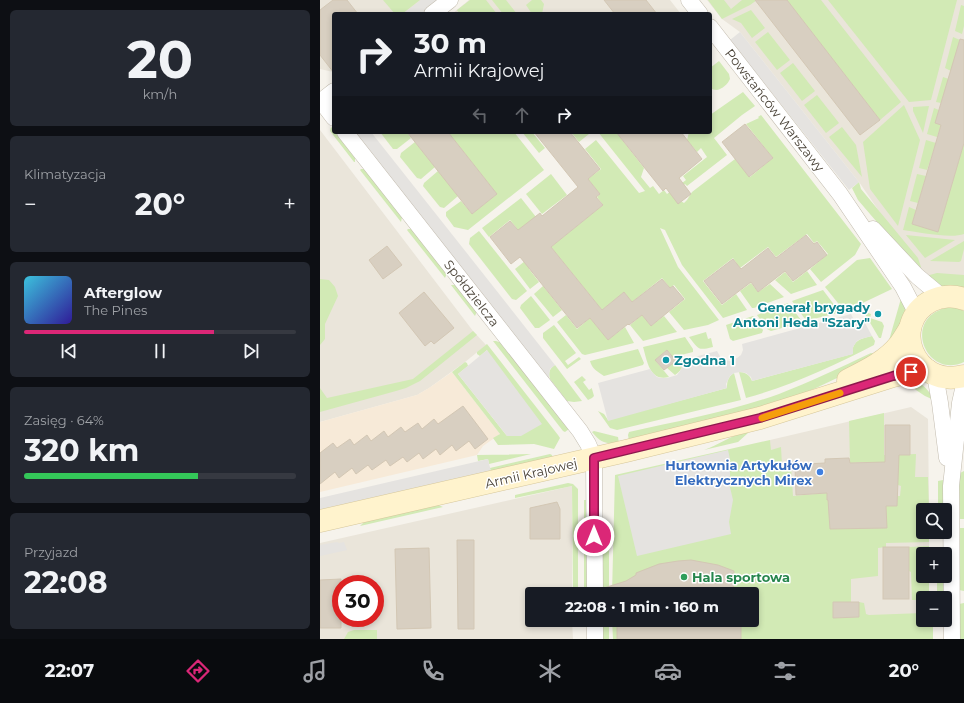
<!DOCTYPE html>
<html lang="pl">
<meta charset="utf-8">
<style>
:root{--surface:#171b24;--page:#242831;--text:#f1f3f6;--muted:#9ea1a6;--line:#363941;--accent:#db2777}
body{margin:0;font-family:Montserrat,sans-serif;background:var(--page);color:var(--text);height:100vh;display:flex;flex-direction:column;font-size:15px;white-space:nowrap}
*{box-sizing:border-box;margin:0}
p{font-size:13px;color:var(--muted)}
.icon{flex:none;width:22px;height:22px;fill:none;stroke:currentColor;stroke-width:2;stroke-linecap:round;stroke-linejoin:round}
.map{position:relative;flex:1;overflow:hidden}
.panel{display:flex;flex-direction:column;gap:10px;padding:10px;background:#0d0f14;width:320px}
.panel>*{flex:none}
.top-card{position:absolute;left:12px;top:12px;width:380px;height:122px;border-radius:4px;box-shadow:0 2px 6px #0003;background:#171b24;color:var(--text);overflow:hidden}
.fabs{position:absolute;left:596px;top:503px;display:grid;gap:8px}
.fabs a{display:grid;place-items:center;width:36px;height:36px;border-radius:4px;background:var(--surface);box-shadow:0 2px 6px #0003;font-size:20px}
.speed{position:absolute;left:12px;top:575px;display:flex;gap:8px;font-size:20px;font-weight:700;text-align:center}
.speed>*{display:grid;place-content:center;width:52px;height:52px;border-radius:50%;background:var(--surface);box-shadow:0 2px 6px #0003;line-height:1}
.speed .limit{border:6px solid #d22;background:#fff;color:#111}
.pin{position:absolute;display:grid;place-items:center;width:34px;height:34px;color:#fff;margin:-17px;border:2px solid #fff;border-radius:50%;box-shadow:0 1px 4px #0007}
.me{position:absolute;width:44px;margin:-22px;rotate:0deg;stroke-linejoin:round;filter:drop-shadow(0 0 3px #0008)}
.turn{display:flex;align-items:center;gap:14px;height:84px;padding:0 16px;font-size:18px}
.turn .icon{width:52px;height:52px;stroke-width:2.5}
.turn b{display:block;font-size:28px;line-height:34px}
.lanes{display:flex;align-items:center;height:38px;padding:0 16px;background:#0003;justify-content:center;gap:20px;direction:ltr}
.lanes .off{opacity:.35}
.big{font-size:30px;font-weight:700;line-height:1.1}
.panel .widget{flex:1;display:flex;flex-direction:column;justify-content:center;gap:6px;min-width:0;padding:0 14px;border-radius:6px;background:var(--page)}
.panel .dial{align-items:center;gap:0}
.dial b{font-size:52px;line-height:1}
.song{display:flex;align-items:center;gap:12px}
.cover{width:48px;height:48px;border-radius:6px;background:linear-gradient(135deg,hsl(190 70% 55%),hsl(250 70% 35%))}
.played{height:4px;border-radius:2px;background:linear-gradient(90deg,var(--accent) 70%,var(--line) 70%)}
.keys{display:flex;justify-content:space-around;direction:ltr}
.heat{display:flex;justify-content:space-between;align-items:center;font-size:22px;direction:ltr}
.charge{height:6px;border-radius:3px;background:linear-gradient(90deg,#34c759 64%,var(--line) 0)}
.trip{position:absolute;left:205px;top:587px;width:234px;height:40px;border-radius:4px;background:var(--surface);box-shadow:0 2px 6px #0003;font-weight:700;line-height:40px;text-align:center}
.dock{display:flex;height:64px;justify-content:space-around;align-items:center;background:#090b0e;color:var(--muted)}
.dock .icon{width:28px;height:28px}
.dock .selected{color:var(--accent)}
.dock b{font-size:18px;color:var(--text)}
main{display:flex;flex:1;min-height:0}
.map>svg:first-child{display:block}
.residential{fill:#eae5da;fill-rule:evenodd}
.commercial{fill:#f7ead8}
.green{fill:#d2eab5;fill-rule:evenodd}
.parking{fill:#e5e3e0}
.building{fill:#d8cfc1;stroke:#d3c7b4}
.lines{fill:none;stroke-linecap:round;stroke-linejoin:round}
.street-casing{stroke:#c2bbae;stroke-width:17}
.secondary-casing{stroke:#d6c79b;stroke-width:23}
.street{stroke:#fff;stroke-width:16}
.secondary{stroke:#fff3cd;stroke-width:22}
.route-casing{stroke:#8e194d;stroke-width:10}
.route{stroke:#db2777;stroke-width:7}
.slow{stroke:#f59e0b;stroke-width:7}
.culture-dot{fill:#0f9aa8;stroke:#fff;stroke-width:1.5}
.shop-dot{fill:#3f7fe0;stroke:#fff;stroke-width:1.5}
.leisure-dot{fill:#2e9e5b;stroke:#fff;stroke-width:1.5}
.labels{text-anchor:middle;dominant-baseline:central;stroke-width:3;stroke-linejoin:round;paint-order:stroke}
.street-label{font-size:13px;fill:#4b4439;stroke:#fff}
.culture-label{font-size:13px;font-weight:bold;fill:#0d838f;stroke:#fff;text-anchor:end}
.shop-label{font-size:13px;font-weight:bold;fill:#366cbe;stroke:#fff;text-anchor:end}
.leisure-label{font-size:13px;font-weight:bold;fill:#27864d;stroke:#fff;text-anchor:start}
</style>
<main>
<section class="panel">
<div class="widget dial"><b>20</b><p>km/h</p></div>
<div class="widget"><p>Klimatyzacja</p>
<div class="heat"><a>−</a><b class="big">20°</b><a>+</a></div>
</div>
<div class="widget">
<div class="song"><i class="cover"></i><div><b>Afterglow</b><p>The Pines</p></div></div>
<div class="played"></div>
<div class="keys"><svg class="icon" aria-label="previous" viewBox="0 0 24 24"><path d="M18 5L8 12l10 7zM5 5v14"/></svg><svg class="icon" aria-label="pause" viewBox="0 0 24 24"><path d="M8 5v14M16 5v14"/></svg><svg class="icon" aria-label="next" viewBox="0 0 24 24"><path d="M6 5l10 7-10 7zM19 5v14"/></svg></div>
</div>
<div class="widget"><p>Zasięg · 64%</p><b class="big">320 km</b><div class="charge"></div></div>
<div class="widget"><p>Przyjazd</p><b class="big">22:08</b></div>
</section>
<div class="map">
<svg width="644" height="639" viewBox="0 0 644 639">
<rect width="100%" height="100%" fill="#f6f3ec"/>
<g class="residential">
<polygon points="0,0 120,0 102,14 14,14 13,72 0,69"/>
<polygon points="149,0 350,0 361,14 132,14"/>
<polygon points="387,0 644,0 644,288 624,287 599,269 539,182 420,32 402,19"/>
<polygon points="0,130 153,331 166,345 145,362 109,388 97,395 0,422"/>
<polygon points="591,407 608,419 609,510 603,510 603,532 609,532 609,554 603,554 603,617 453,619 450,440"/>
<path d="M252,486V594H212V620H252L253,639H0V543ZM21,584H55V618H21Z"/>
</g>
<polygon class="commercial" points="132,372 180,434 163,446 157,455 0,492 0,422 97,395 109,388"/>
<g class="green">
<polygon points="63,0 100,0 82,14 75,14"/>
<polygon points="150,0 166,0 177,14 140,14 137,10"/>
<polygon points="172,0 186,0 197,14 183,14"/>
<polygon points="212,0 221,0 224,4 222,14 212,14 206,5"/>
<polygon points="388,0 404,0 411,9 422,0 437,0 430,5 402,19"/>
<polygon points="467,0 501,0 581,102 560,120"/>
<polygon points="508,0 637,0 611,100 589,102"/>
<polygon points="641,5 644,6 644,26 642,34 635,31"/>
<polygon points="431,10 445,28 432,38 421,23 412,19"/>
<polygon points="448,32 470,60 457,70 435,42"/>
<polygon points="633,37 640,40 631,71 625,68"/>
<path d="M399,61L409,74L410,79C408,84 402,89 397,90C394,90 392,89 390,88V68Z"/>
<polygon points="473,63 495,91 482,101 460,73"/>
<polygon points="623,77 629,79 621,103 616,102"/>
<polygon points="423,92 435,106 422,115 394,138 407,155 367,186 365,184 351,195 353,197 355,197 364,203 367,200 372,192 415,159 430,177 453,158 426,124 439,118 438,117 441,115 541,244 535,255 501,282 490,269 508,254 497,241 494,243 487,234 456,257 448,247 420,268 413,258 383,281 402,305 416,294 427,310 403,318 362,265 345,230 340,228 358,267 399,320 388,325 364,330 349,312 365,299 354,285 350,288 342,278 312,302 304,292 282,310 231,247 283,205 277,197 280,194 268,179 281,169 265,149 276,140 319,193 325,191 278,132 296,132 324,168 321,177 330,188 333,186 339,194 344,190 347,194 366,180 363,176 387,157 381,148 377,152 367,140 369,132 390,132 390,115"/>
<polygon points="497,95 519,123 506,133 484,105"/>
<polygon points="584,105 600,140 578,226 550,189 543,142"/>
<polygon points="609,106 603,133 593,111 593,107"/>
<polygon points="614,108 619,110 616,123 621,125 617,137 607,134"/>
<polygon points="11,127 14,130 14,132 15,132 35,158 35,162 34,162 10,131"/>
<polygon points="522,127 536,145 542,177 509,137"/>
<polygon points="60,132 87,132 91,138 77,149 73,149"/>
<polygon points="128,132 194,132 224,170 148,230 134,227 126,216 126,212 141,201 152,214 177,194"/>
<polygon points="202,132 212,132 225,148 219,153"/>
<polygon points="251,132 269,132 269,134 259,142"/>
<polygon points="606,140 616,143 607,170 599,168"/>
<polygon points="95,142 115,167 101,179 97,178 80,157 81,153"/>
<path d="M644,143V234C631,239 598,232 583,230L589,207L596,210L592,224L618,231Z"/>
<polygon points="41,169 45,169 82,217 81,222 40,170"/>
<polygon points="118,171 138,196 124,208 120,207 103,186 104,183"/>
<polygon points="231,174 247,195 222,214 206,194"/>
<polygon points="597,174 606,176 598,203 590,201"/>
<polygon points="539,182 541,189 598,258 601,267 599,269 580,249 538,200 532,188"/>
<polygon points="201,198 220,222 203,236 190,220 169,237 162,228"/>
<polygon points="88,229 92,229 127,273 125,278 87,230"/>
<polygon points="159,231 207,291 196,300 192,299 149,244 150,238"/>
<polygon points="586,235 635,240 605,258"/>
<polygon points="644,241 644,249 641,261 639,262 610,261"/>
<polygon points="223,258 209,269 219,282 210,289 195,269 205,261"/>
<polygon points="550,258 572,289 530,309 527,310 522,308 505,287 537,260"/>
<polygon points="487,271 497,285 471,294 455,280 465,272 473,282"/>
<polygon points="617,273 644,275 644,288 624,287 616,285 606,276"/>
<polygon points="0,279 9,280 15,287 18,296 5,324 5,339 0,345"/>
<polygon points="431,283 438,292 450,284 464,297 434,308 432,308 420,291"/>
<polygon points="131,285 136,285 157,311 155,316"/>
<polygon points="223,286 242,310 233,317 214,294"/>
<polygon points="503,290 518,310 518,313 489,320 485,319 472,301"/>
<polygon points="582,295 587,310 566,351"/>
<polygon points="211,296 230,320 219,328 215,328 200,308 201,305"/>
<polygon points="468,303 481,320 480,323 451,331 447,329 437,315"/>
<path d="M629,307L638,308L644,311V362C608,379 584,324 620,310C622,308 626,308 629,307Z"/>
<polygon points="545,312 551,314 550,318 562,322 564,326 561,338 559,338 545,314"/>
<polygon points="246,315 257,329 270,318 288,340 305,327 314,343 265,355 262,354 237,322"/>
<polygon points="322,315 331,326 344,316 357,332 323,341 310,325"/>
<polygon points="433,316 443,330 442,333 413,341 410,339 406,325"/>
<polygon points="234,325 256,353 245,361 248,365 259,357 261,359 247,369 223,338 223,333"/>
<polygon points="153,331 157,335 100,381 86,388 76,391 0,412 0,388 7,398 93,379"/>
<path d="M386,332L388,339L391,338L393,347C377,351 379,349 369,337Z"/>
<path d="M552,336L555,341L554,345C513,366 471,386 426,398L419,372C425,372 430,375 432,381L532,354C533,340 540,339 552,336Z"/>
<path d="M365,337L373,349V352L361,355C364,364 364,369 355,375L347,368L356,361L347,350L335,360L349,377C329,382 327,360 323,347Z"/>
<polygon points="173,341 176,341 182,343 249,429 245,432 243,431"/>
<polygon points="167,344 238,435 240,438 234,449 214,444 178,445 173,438 180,434 132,372 145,362 147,363 148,366 138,374 187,436 167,350 160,356 157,354 157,352"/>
<path d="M318,349L324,363L323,365L284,376C278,372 272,369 270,361Z"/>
<path d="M551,353L556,355L536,369L496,388L465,400L309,441L308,435L309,432C359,421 411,411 459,394C490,382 521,367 551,353Z"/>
<path d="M235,365L262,401L254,402L247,401L230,379C228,372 230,368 235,365Z"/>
<path d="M414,373L421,400L297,430L290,428L278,411L284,414L288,420L407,388C407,381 408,377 414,373Z"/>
<polygon points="262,376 266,380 263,382 269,390 272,388 272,389 274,396 272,398 268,400 254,382"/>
<path d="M581,380C585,380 590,380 594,381C603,383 610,392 614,400L605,396Z"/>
<path d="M564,413V455L596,454L595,477H608L609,510H603V532H609V542L566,543V547L558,548V576L531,579V602L514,618L539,617V602L544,603L546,614L549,615L603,613V620H609V626H613V639H293L292,620H432V594H292L295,475L450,440L451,450L461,447L462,465L471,467L473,496L507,493V500L531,498L510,517V529L565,528L566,511H547L548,479L547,462L530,463L529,421ZM564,476L578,477V485L581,486L580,496H577Z"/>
<path d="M274,431L298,437L299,443C285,444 281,443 272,432Z"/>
<path d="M425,432L428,433L418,442L384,450C398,445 410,436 425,432Z"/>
<polygon points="211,454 169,464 168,459 158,461 157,455"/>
<polygon points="230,454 232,455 233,458 171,472 170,468"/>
<polygon points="644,471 644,519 640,519 639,475 640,473"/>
<polygon points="623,480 623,510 618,510 618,481"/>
<polygon points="248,483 253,484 258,489 258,594 253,594 252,486 195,498 195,495"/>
<rect x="264" y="500" width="3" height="94"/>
<polygon points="116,504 123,507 40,526 46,520"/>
<polygon points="289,528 289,594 283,594 282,539 285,532"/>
<polygon points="640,528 644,528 644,591 639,590"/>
<polygon points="609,546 609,554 603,554 603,576 609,576 609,598 603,598 603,600 592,600 591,572 589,571 589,547"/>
<rect x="617" y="576" width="7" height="22"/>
<polygon points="644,603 644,639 639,639 639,604"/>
<rect x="283" y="620" width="6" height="19"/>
<polygon points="34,630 57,630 57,639 93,639 24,639 28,632"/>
</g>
<g class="parking">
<polygon points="101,0 122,0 104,14 83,14"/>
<polygon points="420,32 539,182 529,190 410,40"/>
<polygon points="35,132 51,132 146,252 235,365 230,369 229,375 229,379"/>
<polygon points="531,314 533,318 536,321 539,323 545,323 552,336 541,339 537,341 533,347 533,354 432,381 431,377 426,373 421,372 414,373 410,376 406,384 407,388 288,421 278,383 330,369 332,372 337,377 341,378 347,378 357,375 360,371 363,364 363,360 397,351 401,358 405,360 410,361 417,358 421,355 423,350 422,344"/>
<polygon points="167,350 222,424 201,436 187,436 138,374"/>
<polygon points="408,450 410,459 410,480 409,483 413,500 409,522 411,534 317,556 298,476"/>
<polygon points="168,459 171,472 0,512 0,498"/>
<polygon points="17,542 19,543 24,542 27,550 0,556 0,545"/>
</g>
<g class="building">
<polygon points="13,0 27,0 38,14 14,14 14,73 0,55 0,10"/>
<polygon points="284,0 326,0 337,14 295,14"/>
<polygon points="435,0 467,0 560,120 540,135"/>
<polygon points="640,39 644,40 644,143 618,232 592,224 621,125 615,123"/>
<polygon points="425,124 453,158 429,177 402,142"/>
<polygon points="87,132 128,132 177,194 152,214"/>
<polygon points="214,132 250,132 280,169 268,179 280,194 276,197 283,205 231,247 282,310 304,292 312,302 342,279 350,288 353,286 364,299 331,326 322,315 309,325 308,324 288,340 270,318 257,328 200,257 191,264 170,237 190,221 198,230 220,213 222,216 258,187"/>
<polygon points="296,132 361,132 382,159 359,178 371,194 358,204 346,188 343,191"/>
<polygon points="486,235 494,244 497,242 507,255 473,281 465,271 438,292 431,282 402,304 384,281 413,259 421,269 448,248 456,258"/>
<polygon points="67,246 82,265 63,279 49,260"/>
<polygon points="104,292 134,328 114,344 111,341 105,346 79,313"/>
<polygon points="347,350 356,361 344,370 335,360"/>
<polygon points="143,406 168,439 155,449 149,441 136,451 132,445 120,455 116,449 103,459 99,453 87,462 83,457 70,466 66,460 52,470 48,465 36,474 32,468 19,478 15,472 0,484 0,453 13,443 17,448 30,439 34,445 47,435 51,441 64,431 68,437 81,427 85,432 98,423 102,429 114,419 118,424"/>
<polygon points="565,425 590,425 590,455 579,455 577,506 566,506 567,528 510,529 508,500 507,500 507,493 476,495 475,467 487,467 487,464 505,463 505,459 529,458 530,463 565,462"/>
<polygon points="237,502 240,509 240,539 210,539 210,508"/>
<polygon points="137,540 154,540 154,629 138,629"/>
<rect x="563" y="547" width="26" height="52"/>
<polygon points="109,548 111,628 77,629 75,549"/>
<polygon points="371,560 398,565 414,571 413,594 284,594 284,588 306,581 316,575 316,573 339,564 358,561"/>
<polygon points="21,579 21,628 0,628 0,580"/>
<polygon points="513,602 539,602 539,617 513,618"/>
<rect x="297" y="620" width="124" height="19"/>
</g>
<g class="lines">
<defs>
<g id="street">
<polyline points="369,0 380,14"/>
<polyline points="112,14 130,0"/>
<polyline points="390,27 520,194 583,287 597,314"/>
<polyline points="0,100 14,118"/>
<polyline points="0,102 14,91"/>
<polyline points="25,132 260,431 268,444 274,458 275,594"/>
<polyline points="553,229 597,276 622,297"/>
<polyline points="615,375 620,403 627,458"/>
<polyline points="275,620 275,639"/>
<polyline points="632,639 631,486 640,403 644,385"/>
</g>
<g id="secondary">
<path d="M644,299C634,295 621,296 611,301C569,323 593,389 644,376"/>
<path d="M528,380C546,371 567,361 580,344C583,339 587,334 590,328"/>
<polyline points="0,521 306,451 440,418 573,376 589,372 607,370"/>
</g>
</defs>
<use href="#street" class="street-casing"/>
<use href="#secondary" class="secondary-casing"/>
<use href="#street" class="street"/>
<use href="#secondary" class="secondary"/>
</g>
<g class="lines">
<defs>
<polyline id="route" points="274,536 274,458 440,418 573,376 591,372"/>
</defs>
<use href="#route" class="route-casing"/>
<use href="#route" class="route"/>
<polyline class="slow" points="442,418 520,393"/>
</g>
<g class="culture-dot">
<circle cx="558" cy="314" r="4"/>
<circle cx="346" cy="360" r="4"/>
</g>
<circle class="shop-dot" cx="500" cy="472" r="4"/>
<circle class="leisure-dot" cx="364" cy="577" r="4"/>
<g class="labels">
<g class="street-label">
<text transform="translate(455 110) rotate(52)">Powstańców Warszawy</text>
<text transform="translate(152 293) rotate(52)">Spółdzielcza</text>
<text transform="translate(211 473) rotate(-13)">Armii Krajowej</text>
</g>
<g class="culture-label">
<text x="550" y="307">Generał brygady<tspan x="550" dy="15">Antoni Heda "Szary"</tspan></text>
<text x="354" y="360" text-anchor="start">Zgodna 1</text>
</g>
<g class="shop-label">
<text x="492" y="465">Hurtownia Artykułów<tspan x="492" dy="15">Elektrycznych Mirex</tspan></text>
</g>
<g class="leisure-label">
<text x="372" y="577">Hala sportowa</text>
</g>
</g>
</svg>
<div class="fabs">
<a><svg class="icon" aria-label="search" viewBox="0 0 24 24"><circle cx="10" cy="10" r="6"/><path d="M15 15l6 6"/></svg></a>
<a>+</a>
<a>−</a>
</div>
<div class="speed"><div class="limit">30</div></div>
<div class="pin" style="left:591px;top:372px;background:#d93025"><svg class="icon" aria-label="arrive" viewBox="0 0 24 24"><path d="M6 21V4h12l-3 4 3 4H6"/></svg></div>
<svg class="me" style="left:274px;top:536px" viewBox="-20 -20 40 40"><circle r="17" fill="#db2777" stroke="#fff" stroke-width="3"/><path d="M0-11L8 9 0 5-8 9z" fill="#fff"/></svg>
<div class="trip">22:08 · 1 min · 160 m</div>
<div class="top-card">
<div class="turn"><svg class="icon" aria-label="right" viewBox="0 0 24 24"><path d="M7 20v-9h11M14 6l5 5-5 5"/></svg><div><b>30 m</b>Armii Krajowej</div></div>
<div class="lanes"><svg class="icon off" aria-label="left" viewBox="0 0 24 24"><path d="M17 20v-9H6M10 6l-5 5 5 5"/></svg><svg class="icon off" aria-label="ahead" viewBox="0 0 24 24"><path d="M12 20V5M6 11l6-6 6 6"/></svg><svg class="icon" aria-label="right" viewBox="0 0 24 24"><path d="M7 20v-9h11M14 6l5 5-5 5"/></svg></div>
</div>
</div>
</main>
<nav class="dock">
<b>22:07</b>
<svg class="icon selected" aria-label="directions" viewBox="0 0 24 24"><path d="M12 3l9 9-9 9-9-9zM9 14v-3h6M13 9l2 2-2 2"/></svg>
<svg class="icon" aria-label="music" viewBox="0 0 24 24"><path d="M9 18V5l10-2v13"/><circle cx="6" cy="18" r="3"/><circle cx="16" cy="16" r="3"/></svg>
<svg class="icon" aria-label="phone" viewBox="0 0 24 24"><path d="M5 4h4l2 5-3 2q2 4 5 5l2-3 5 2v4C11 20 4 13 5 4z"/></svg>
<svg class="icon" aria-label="climate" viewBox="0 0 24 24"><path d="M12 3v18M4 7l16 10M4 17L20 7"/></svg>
<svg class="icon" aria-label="car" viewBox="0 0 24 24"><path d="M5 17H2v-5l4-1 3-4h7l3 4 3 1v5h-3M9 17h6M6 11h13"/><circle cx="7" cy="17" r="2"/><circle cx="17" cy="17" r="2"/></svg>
<svg class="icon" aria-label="filters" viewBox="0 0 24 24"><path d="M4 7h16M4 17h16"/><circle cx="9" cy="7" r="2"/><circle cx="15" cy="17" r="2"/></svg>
<b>20°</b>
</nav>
